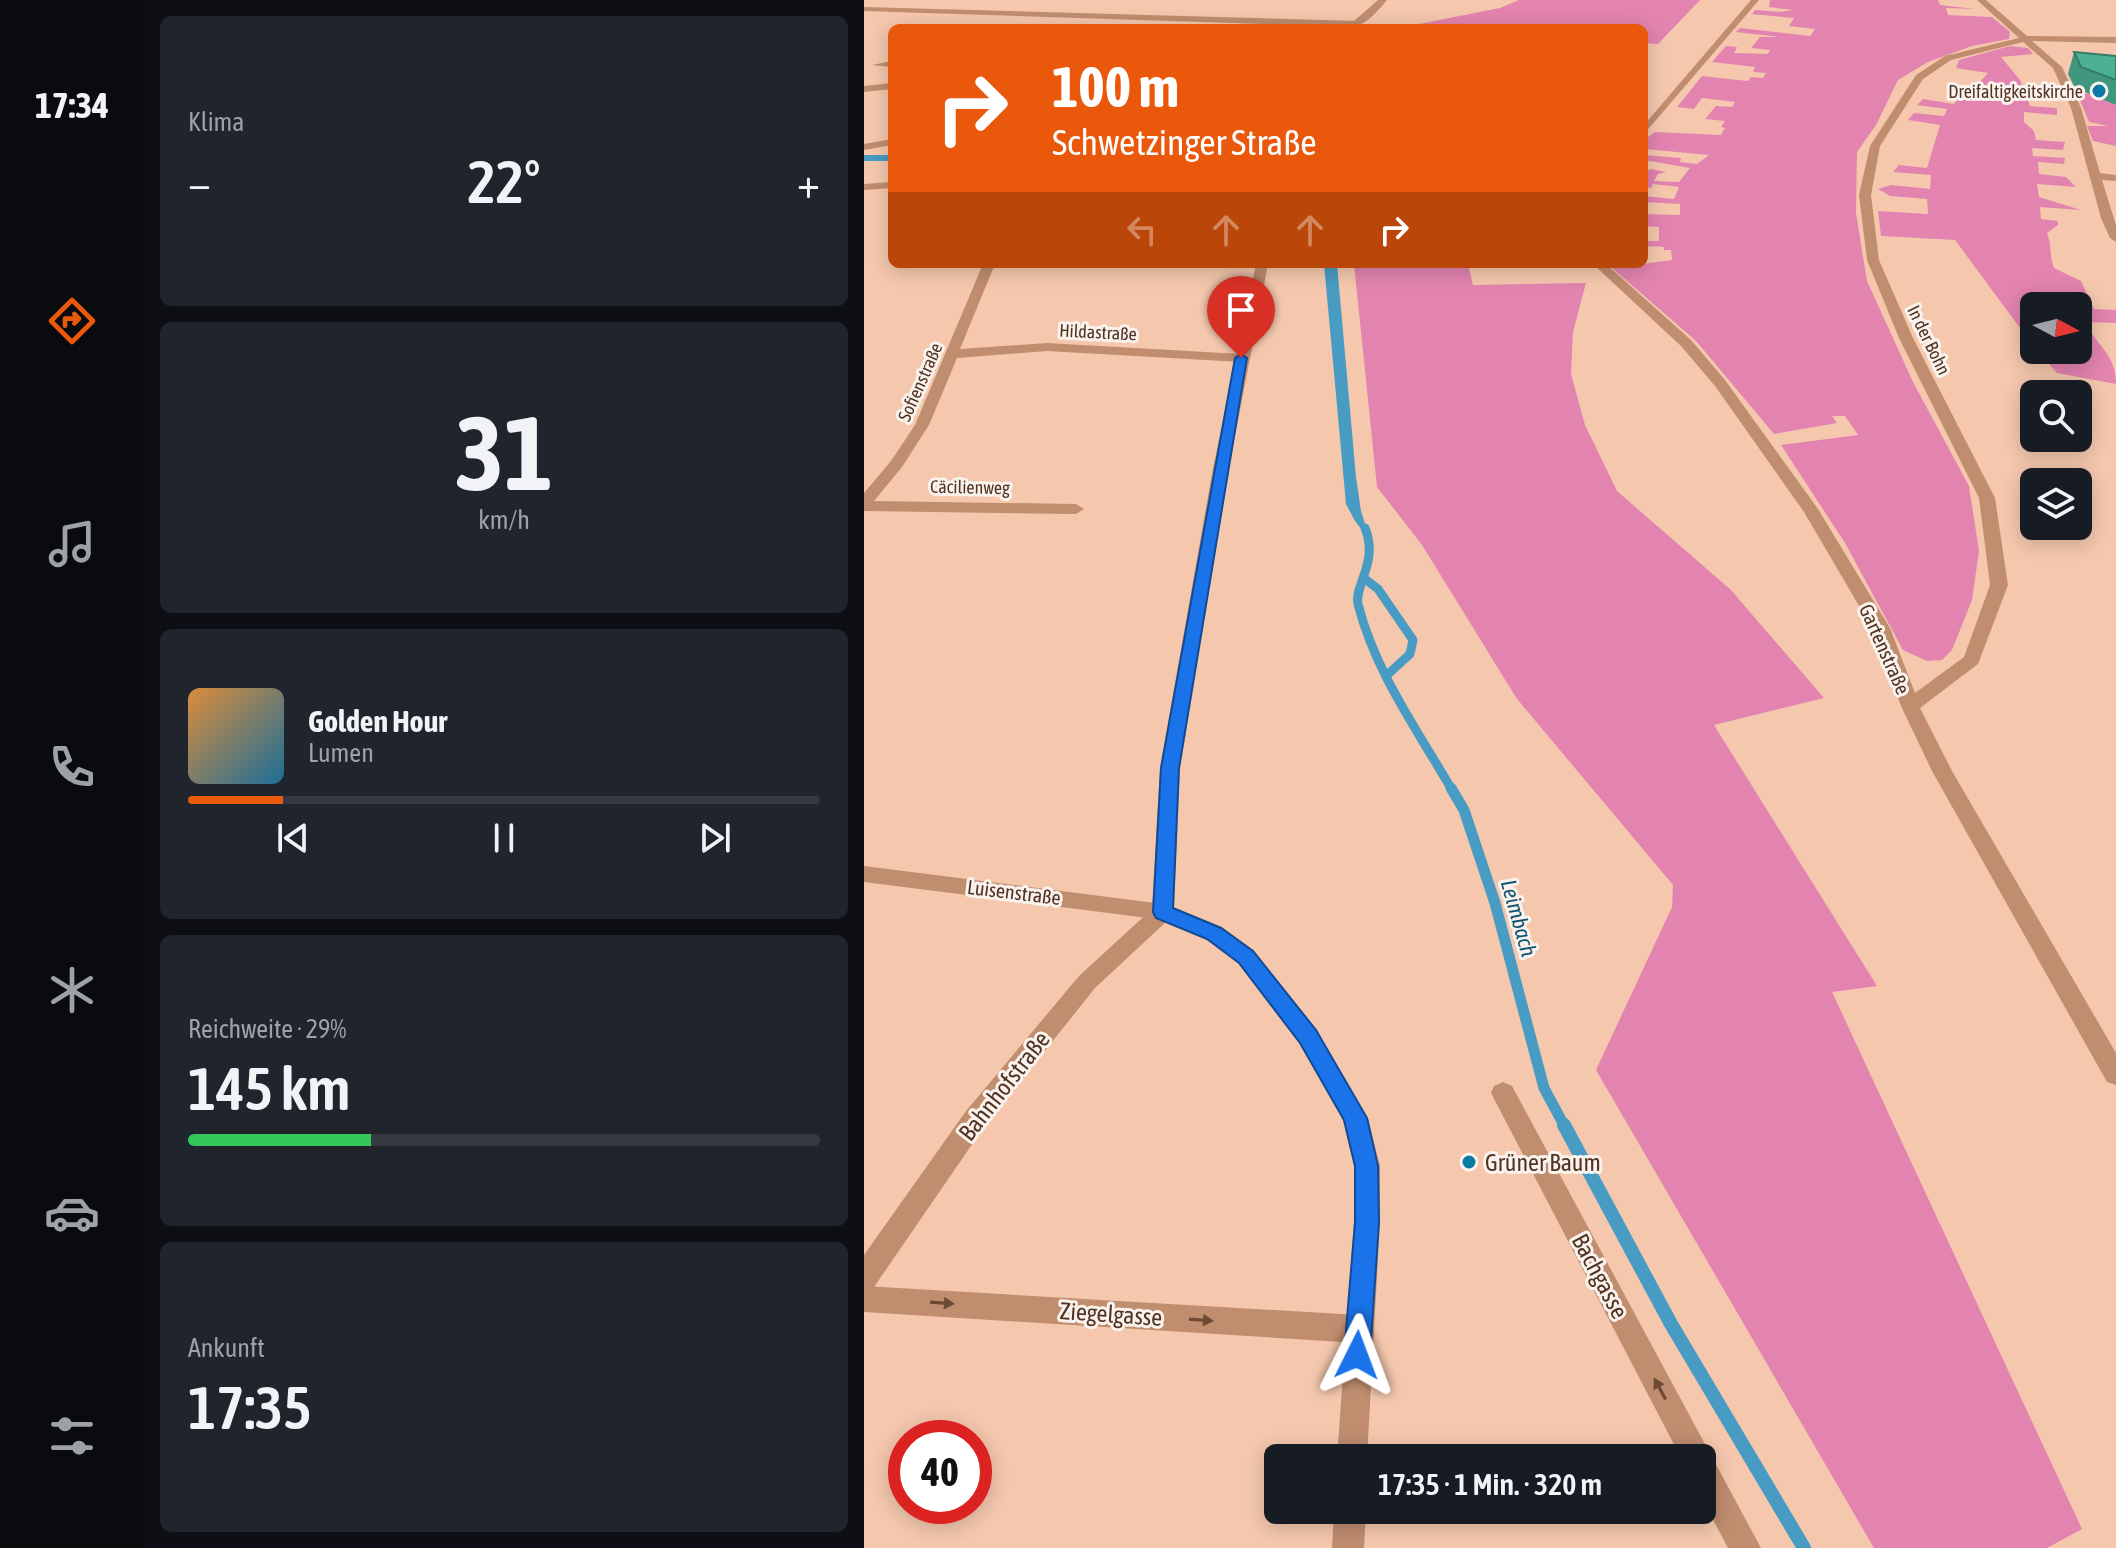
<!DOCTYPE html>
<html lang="de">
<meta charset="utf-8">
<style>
:root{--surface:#171b24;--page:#20242c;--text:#f1f3f6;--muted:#9ea1a6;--line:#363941;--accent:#ea580c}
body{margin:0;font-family:"Asap Condensed",sans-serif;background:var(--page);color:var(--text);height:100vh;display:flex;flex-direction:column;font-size:30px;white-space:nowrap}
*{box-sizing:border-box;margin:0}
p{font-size:26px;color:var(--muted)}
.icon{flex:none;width:44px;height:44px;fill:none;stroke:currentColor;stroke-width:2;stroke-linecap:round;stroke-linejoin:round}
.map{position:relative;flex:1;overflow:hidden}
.side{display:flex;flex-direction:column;gap:16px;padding:16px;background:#0d0f14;width:720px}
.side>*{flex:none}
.banner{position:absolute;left:24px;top:24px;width:760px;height:244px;border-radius:12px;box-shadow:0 4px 20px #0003;background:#ea580c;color:#fff;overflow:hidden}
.needle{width:52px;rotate:97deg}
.tools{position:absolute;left:1156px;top:292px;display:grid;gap:16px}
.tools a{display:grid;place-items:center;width:72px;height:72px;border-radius:12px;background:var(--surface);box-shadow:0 4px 20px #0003;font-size:40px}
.speed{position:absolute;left:24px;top:1420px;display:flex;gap:16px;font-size:40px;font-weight:700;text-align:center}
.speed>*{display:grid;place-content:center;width:104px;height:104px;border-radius:50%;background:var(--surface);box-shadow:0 4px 20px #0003;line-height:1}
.speed .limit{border:12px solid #d22;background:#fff;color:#111}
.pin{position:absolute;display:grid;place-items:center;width:68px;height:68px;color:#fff;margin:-82px -34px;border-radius:50% 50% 50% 0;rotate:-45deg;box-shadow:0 0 8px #0007}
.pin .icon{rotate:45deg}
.me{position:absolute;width:88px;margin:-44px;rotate:3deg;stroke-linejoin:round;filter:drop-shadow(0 0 6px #0008)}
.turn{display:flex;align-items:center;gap:28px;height:168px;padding:0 32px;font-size:36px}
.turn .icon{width:104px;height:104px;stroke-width:2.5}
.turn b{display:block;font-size:56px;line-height:68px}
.lanes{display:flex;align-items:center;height:76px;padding:0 32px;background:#0003;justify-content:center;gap:40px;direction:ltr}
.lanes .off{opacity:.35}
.big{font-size:60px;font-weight:600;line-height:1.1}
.side .widget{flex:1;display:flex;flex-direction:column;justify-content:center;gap:12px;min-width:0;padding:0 28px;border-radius:12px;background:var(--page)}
.side .dial{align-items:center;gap:0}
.dial b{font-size:104px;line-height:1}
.song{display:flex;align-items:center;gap:24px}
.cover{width:96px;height:96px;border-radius:12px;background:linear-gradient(135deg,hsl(30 70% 55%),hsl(200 70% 35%))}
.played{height:8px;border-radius:4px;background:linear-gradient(90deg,var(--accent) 15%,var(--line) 15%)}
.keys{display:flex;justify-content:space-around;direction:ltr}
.heat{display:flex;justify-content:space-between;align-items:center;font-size:44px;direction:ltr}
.charge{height:12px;border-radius:6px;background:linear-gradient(90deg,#34c759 29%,var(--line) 0)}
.trip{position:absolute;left:400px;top:1444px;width:452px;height:80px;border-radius:12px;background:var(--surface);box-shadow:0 4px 20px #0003;font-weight:600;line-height:80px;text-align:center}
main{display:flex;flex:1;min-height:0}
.tab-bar{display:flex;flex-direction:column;width:144px;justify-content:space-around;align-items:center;background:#090b0e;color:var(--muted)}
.tab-bar .icon{width:56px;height:56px}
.tab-bar .selected{color:var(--accent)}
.tab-bar b{font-size:36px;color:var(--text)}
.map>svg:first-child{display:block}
.green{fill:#e384b0}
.water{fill:#489cc4}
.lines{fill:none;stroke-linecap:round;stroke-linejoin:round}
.stream-far3{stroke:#489cc4;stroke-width:6}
.stream-far2{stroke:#489cc4;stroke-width:9}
.stream-far1{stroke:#489cc4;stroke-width:11}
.stream{stroke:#489cc4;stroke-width:14}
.minor{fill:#c08d6f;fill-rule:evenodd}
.tertiary{fill:#c08d6f;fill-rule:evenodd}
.wall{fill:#41977e}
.building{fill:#4cb093;stroke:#357b67;stroke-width:2}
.oneway{fill:#6c4a34}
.route{fill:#1a73e8;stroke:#114b97;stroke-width:2}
.poi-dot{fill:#0b7aa4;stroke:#faf2ed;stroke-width:3}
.labels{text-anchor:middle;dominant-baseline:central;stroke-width:6;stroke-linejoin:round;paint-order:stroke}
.far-poi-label{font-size:18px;fill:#503321;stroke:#faf2ed;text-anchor:end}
.far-street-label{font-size:18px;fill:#503321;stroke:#faf2ed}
.street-label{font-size:20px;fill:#503321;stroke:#faf2ed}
.water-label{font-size:22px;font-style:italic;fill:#115572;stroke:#faf2ed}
.near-street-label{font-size:24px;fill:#503321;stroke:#faf2ed}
.near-poi-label{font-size:24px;fill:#503321;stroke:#faf2ed;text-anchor:start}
</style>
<main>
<nav class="tab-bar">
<b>17:34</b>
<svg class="icon selected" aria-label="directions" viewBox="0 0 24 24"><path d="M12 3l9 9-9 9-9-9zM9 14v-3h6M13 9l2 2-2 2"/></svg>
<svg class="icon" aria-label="music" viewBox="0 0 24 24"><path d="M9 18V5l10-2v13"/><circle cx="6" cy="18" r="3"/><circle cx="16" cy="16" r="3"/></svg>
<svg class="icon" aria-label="phone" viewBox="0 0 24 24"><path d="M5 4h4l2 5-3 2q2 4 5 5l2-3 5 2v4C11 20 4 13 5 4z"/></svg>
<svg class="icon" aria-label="climate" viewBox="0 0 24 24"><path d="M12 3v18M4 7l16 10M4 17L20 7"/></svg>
<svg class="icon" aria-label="car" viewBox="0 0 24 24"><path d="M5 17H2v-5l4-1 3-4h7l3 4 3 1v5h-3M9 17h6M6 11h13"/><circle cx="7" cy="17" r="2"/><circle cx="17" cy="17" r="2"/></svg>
<svg class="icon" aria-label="filters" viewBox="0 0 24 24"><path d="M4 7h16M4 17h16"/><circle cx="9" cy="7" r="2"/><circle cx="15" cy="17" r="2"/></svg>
</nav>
<section class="side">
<div class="widget"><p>Klima</p>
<div class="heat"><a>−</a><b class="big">22°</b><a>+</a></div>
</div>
<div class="widget dial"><b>31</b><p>km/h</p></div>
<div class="widget">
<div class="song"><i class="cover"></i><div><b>Golden Hour</b><p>Lumen</p></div></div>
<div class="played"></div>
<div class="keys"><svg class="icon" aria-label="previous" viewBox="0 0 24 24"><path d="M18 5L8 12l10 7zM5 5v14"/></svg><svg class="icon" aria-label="pause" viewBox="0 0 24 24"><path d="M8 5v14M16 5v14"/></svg><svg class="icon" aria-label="next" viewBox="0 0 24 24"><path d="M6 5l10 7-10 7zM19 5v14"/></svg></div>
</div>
<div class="widget"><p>Reichweite · 29%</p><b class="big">145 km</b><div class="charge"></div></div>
<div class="widget"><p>Ankunft</p><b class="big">17:35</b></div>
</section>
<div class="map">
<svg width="1252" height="1548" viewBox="0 0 1252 1548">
<rect width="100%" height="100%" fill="#f5c8ae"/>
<g class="green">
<polygon points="655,0 836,0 794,44 780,43 780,28 535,28 636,8"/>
<polygon points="906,0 1074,0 1076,5 1111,9 1082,8 1084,15 1128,17 1146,32 1145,39 1108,46 1064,62 1034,80 1012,125 993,152 992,213 1003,281 1049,382 1105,486 1115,551 1108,600 1088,650 1078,660 1063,661 1039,650 981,543 917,445 994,435 981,416 968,416 973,423 910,434 832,341 748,268 808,260 807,250 800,250 800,247 780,246 780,241 795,241 795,227 780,226 780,214 816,215 816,204 780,202 780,196 810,199 815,187 789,184 787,188 780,187 780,173 787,169 802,172 794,174 790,181 815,182 826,168 780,160 780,155 817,158 816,162 833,164 845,155 780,149 780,140 791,132 857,135 861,128 857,127 861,121 841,119 852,106 868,107 871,102 838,98 830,109 813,107 838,76 884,81 887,77 899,78 902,73 889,72 891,67 848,62 862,46 873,47 870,53 904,54 906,50 887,48 896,37 915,37 872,32 876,28 946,36 951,29 925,26 930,18 888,14 891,10 916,12 929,10 905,7"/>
<path d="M1146,46L1164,48L1169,54L1137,57L1156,80L1166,106L1193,108V115L1160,112V122L1170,131L1172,140L1201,142L1199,150L1168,148L1169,156L1201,158L1200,164L1174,162L1175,174L1202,177L1212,187L1173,184L1175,197L1217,210L1176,207L1177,219L1194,221V225L1183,233C1188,245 1185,255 1190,268L1217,281L1230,309L1252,310V323L1222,322C1231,346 1252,352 1252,384L1193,373L1173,350H1214V306H1170V347L1091,240L1017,236L1014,211L1064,214L1063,199L1026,196L1014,189L1027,185L1066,189L1067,175L1029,172L1035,165L1063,168L1076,125L1044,120L1050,113L1080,116L1083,109L1053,105L1059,99L1090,104C1100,91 1112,88 1124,73L1092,68L1095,60Z"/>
<polygon points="1213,93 1222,93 1252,105 1252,146 1229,141 1223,126 1244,126 1225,122"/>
<polygon points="490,264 604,264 609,285 722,283 709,332 707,374 721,425 753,491 867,590 960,698 850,725 1013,986 968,992 1218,1529 1183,1548 1010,1548 732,1070 808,907 809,885 653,699 558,545 513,487"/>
</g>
<polygon class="water" points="460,264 473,264 492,477 497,511 506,540 491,521 482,504"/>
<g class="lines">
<polyline class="stream-far3" points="0,158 28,158"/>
<g class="stream-far2">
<path d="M501,528C515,562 490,585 494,604C511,672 554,731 588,790"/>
<polyline points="501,579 514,589 549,640 546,654 522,676"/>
</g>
<polyline class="stream-far1" points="587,788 600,810 631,903 680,1088 701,1127"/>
<polyline class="stream" points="700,1125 807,1324 940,1548"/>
<g class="minor">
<polygon points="887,0 895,0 780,134 780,125"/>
<polygon points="1113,0 1122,0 1163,36 1252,37 1252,43 1168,41 1198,67 1217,108 1236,173 1252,175 1252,181 1238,180 1252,225 1252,242 1246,238 1237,218 1207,108 1189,68 1159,42 1087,60 1059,79 1016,146 1007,195 1015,260 1049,338 1131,498 1144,585 1114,664 1056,708 1088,771 1252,1053 1252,1085 1243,1082 1068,771 1037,706 1008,628 940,512 851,386 817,346 729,264 742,264 827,340 861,380 954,509 1026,628 1051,693 1100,657 1126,585 1115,498 1035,338 1003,260 995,195 1006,146 1052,75 1081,56 1155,38"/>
<polygon points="0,7 493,21 497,24 493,27 0,11"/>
<polygon points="28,61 28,67 8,65"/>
<polygon points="28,83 28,89 0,92 0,86"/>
<polygon points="28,139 28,145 0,150 0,144"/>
<polygon points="28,182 28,188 0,190 0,184"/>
<polygon points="119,264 131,264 96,349 183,343 377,354 384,358 377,362 183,351 93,358 65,425 38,467 10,501 212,504 220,509 212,514 0,511 0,493 27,461 51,425"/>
<polygon points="0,866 299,904 307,906 310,912 307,918 299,920 0,882"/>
<polygon points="639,1082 648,1086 897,1548 864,1548 838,1499 838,1458 817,1458 627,1093 630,1086"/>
<polygon points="0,1286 494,1315 504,1319 508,1329 504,1339 494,1343 0,1312"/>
</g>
<g class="tertiary">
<path d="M514,0H523C512,13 500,28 482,28Z"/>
<polygon points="392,264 404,264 365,468 316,768 310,908 358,927 390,951 452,1030 504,1118 516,1166 516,1222 503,1458 473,1458 490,1222 490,1166 479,1120 436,1044 374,963 342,939 302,922 231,988 120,1127 10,1287 0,1291 0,1255 102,1111 215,976 288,909 296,768 349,468"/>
<polygon points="470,1510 502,1510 500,1548 468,1548"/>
</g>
</g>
<polygon class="wall" points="1210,52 1252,56 1252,105 1211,88 1204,74"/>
<polygon class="building" points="1210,52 1252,56 1252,80 1217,67"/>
<defs><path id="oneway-solid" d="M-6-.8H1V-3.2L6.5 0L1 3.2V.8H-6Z" transform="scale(2)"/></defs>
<g class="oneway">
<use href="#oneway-solid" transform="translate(78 1303) rotate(4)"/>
<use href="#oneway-solid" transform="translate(337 1320) rotate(4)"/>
<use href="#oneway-solid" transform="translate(796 1389) rotate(-118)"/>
</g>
<polygon class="route" points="377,354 383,358 315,768 309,908 357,928 389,951 452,1030 503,1118 514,1166 515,1222 506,1355 502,1364 493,1368 484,1364 480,1355 491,1222 491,1166 480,1120 436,1043 375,963 343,939 292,918 289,912 297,768 371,358"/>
<g class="poi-dot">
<circle cx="1235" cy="91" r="8"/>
<circle cx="605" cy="1162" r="8"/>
</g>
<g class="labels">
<g class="far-poi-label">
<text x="1219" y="91">Dreifaltigkeitskirche</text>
</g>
<g class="far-street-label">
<text transform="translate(234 332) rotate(3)">Hildastraße</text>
<text transform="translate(1065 340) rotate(64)">In der Bohn</text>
<text transform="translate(56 382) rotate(-66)">Sofienstraße</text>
<text transform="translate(106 487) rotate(1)">Cäcilienweg</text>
</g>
<g class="street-label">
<text transform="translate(1021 649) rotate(66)">Gartenstraße</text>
<text transform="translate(150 892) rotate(7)">Luisenstraße</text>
</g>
<g class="water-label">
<text transform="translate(655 918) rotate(74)">Leimbach</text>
</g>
<g class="near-street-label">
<text transform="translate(140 1086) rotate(-52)">Bahnhofstraße</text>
<text transform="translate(736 1276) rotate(62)">Bachgasse</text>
<text transform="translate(247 1314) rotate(4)">Ziegelgasse</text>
</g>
<g class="near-poi-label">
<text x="621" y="1162">Grüner Baum</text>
</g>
</g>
</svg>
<div class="tools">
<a><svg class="needle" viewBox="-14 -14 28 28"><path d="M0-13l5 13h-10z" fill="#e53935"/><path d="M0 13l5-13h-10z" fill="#9ea1a6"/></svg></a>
<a><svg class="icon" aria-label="search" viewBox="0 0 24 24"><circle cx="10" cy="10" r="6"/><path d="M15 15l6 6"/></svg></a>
<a><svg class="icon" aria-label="layers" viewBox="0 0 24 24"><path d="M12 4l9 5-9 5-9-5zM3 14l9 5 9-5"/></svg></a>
</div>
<div class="speed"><div class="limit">40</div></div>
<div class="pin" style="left:377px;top:358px;background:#d93025"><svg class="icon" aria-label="arrive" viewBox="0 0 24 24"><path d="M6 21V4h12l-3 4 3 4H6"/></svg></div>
<svg class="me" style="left:493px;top:1355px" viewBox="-20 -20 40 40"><path d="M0-17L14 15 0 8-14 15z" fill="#1a73e8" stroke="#fff" stroke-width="4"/></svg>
<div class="trip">17:35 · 1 Min. · 320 m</div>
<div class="banner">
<div class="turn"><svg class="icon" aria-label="right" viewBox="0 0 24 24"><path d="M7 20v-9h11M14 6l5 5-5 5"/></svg><div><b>100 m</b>Schwetzinger Straße</div></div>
<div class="lanes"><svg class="icon off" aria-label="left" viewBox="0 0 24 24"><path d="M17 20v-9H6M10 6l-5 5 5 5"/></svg><svg class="icon off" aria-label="ahead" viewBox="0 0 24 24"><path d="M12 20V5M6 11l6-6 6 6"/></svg><svg class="icon off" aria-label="ahead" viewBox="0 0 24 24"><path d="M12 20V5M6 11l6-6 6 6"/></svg><svg class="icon" aria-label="right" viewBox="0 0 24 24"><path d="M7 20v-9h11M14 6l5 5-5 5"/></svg></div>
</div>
</div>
</main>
